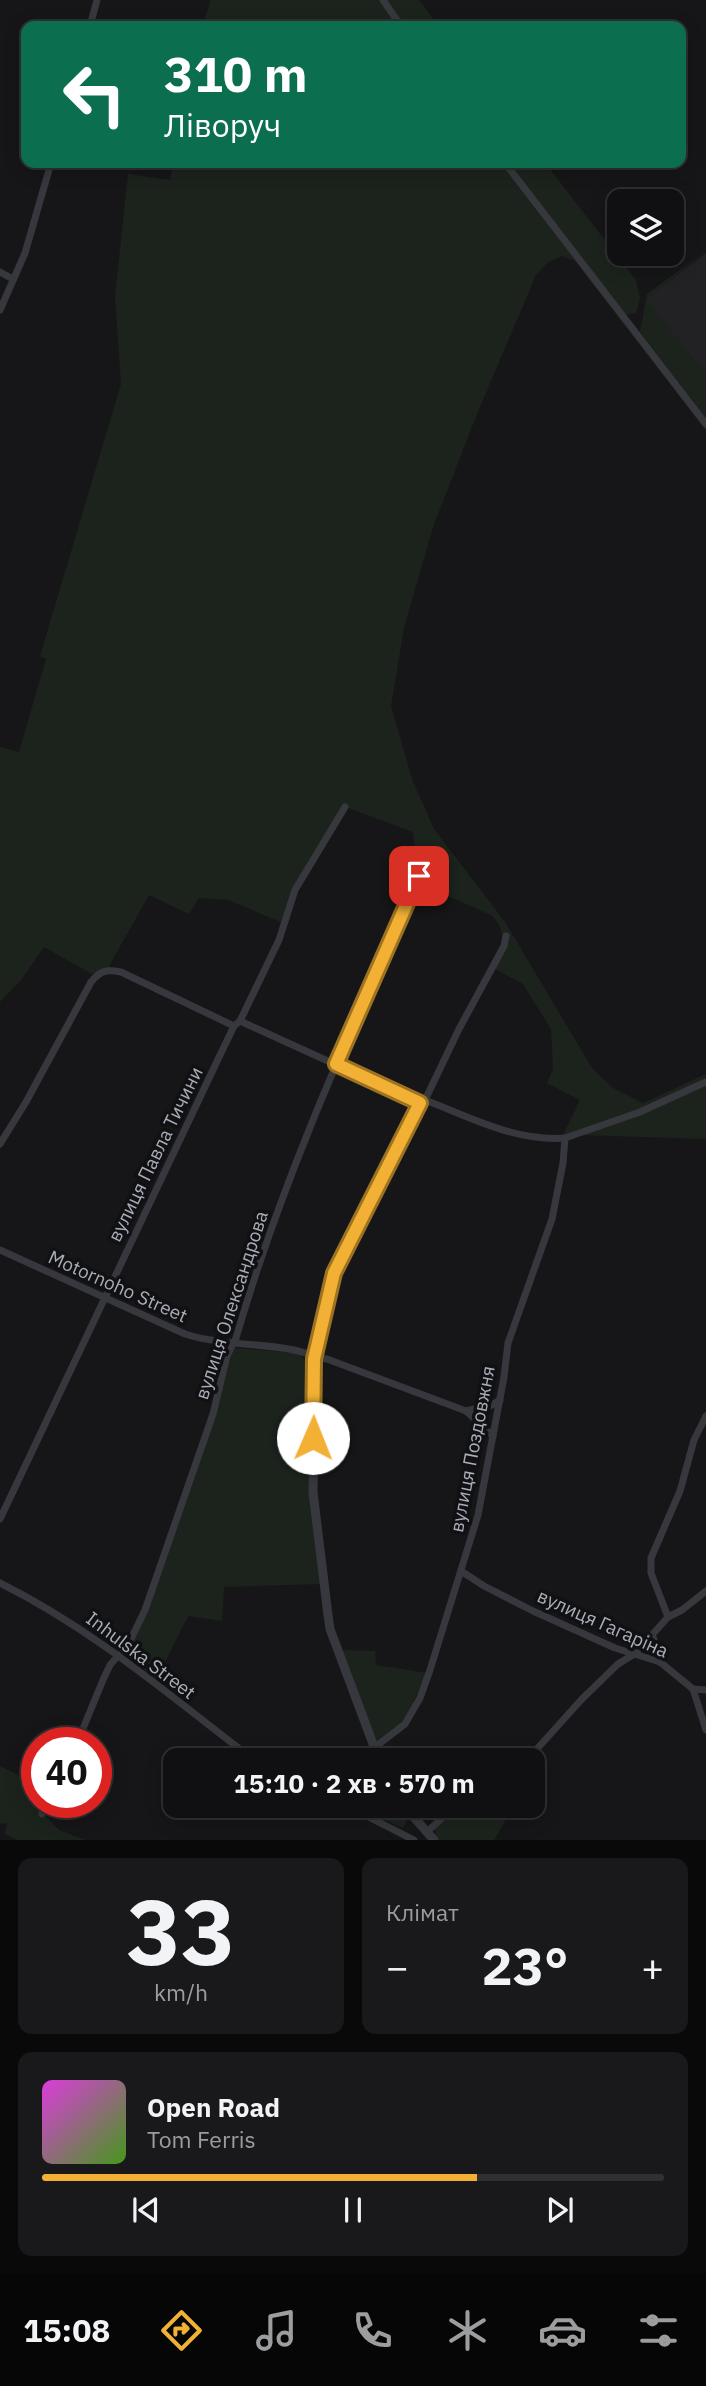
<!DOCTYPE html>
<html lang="uk">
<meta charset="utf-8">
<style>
:root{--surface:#101012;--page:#19191b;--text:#f1f3f6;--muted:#9c9d9f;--line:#303032;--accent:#f2b134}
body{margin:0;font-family:"IBM Plex Sans",sans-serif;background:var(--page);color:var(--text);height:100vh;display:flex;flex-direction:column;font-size:26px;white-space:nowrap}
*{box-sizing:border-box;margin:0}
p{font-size:23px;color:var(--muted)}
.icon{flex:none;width:38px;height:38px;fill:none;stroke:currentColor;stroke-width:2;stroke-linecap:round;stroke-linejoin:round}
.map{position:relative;height:1840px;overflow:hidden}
.side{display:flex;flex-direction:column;gap:18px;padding:18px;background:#09090a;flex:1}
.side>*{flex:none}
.banner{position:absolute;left:21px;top:21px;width:665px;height:147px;border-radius:14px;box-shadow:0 4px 18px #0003,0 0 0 2px var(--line);background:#0b6e4f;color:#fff;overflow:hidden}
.buttons{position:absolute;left:607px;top:189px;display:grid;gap:14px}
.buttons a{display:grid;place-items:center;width:77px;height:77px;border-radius:14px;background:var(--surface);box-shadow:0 4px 18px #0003,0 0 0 2px var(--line);font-size:35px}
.speed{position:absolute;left:21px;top:1727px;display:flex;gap:14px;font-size:35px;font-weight:700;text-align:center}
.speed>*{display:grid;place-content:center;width:91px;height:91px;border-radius:50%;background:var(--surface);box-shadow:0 4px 18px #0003,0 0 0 2px var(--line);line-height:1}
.speed .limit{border:10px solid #d22;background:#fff;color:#111}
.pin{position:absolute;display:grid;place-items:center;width:60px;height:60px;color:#fff;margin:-30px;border-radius:14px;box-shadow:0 4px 10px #0006}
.me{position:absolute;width:77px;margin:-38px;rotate:1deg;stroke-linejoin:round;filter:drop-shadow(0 0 5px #0008)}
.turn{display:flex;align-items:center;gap:24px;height:147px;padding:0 28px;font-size:32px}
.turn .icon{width:91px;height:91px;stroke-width:2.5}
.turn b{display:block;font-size:49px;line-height:60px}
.big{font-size:52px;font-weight:700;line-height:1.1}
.side .widget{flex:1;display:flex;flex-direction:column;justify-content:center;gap:10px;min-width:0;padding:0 24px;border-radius:14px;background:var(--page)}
.side .dial{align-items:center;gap:0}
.dial b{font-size:91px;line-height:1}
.song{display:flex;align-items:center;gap:21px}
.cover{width:84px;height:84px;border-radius:10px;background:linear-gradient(135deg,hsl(300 70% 55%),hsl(100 70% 35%))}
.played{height:7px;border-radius:4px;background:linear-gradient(90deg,var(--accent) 70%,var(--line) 70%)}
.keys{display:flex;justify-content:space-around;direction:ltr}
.heat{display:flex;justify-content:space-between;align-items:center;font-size:38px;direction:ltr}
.side .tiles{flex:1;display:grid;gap:18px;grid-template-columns:1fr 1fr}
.widget:last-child{grid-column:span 2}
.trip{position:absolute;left:163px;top:1748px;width:382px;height:70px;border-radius:14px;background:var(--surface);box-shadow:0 4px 18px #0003,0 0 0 2px var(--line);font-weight:700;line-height:70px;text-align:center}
.tabs{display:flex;height:112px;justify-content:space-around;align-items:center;background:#060607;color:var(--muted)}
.tabs .icon{width:49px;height:49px}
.tabs .current{color:var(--accent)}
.tabs b{font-size:32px;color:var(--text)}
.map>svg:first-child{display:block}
.built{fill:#222225}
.green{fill:#1c231d}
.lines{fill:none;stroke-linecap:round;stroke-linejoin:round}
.minor{stroke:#37383d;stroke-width:7}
.tertiary{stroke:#37383d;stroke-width:9}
.route-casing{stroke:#9d7322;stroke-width:18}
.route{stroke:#f2b134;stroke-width:12}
.labels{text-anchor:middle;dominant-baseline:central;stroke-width:7;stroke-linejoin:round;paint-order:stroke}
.street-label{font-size:19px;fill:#a8adb8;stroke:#111113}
</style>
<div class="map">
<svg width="706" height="1840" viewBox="0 0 706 1840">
<rect width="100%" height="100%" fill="#161618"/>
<polygon class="built" points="706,253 706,375 646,299"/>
<g class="green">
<polygon points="211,0 381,0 399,26 202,26"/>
<polygon points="385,0 419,0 439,26 403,26"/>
<path d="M173,163H503L706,423V431L575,261L562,256L548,262L536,275L477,414L433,527L404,628L391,706L412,779L434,829L505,922L592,1068L613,1088L643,1103L706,1074V1079L640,1109L563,1135L580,1100L547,1083L553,1069L551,1029L523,984L493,968C501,948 509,932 491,915L419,883C414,870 416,848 413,832L343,806L294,889L283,923L229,900L199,898L189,914L149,895L109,966L111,968L94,975L44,947L21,980L0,1002V747L19,752L46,659L40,656L121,384L115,296L128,174L170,180Z"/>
<polygon points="508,163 545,163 636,280 640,299 636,313 626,315"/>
<polygon points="706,251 647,299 706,375 706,418 640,332 647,294"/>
<polygon points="706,1084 706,1139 580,1135"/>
<polygon points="235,1348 298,1353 311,1367 310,1464 321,1584 224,1587 222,1621 188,1616 156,1680 128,1656 128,1649 231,1353"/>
<polygon points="341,1650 375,1651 376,1665 427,1673 404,1722 376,1742"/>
<polygon points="0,1766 37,1784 37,1802 50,1803 46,1816 59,1830 85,1840 17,1840 5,1834 7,1823 0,1824"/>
<polygon points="401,1806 408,1818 403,1828 355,1807"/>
<polygon points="457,1806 514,1806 494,1840 437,1840 435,1829"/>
</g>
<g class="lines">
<g class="minor">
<polyline points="383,0 401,26"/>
<polyline points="90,26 97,0"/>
<polyline points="505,163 706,424"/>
<polyline points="0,272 13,279"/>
<polyline points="0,310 25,253 51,163"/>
<path d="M506,936L504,946L459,1029L425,1100C470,1117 516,1142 565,1138L640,1112L706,1082"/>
<polyline points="240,1021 420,1103"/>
<path d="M0,1144L26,1102L91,982C101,970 107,969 121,972L234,1026"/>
<path d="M0,1250L185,1334C220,1345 254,1343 289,1349C303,1351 313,1357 327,1359L466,1411L493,1436"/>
<polyline points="466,1411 492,1405 500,1400"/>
<polyline points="0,1519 221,1053 234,1026 240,1021 279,940 295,890 345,807"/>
<polyline points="461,1571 484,1586 533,1611 615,1648 660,1662 693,1689 706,1730"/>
<path d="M0,1583C92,1629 164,1691 245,1753L259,1760"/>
<polyline points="668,1617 651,1573 651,1558 680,1491 694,1440 706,1416"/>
<polyline points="653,1637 660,1662"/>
<polyline points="693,1689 706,1690"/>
<path d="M77,1743L103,1680L110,1665L129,1643L145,1610L213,1414L227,1356L236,1338C282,1179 352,1027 419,875"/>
<polyline points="374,1748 405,1724 420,1698 430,1670 478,1515 504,1377 508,1343 552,1219 563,1163 565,1138"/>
<polyline points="527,1760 582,1699 618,1664 636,1653 668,1617 682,1610 706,1591"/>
<polyline points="347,1806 414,1840"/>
<polyline points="42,1814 48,1802"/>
<polyline points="427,1832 455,1806"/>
</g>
<g class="tertiary">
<polyline points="379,1760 330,1629 328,1615 313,1492 316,1348 334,1273 420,1103 425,1100"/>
<polyline points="404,1806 434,1840"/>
</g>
</g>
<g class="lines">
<defs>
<polyline id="route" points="313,1438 314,1359 334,1273 420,1103 336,1064 419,876"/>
</defs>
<use href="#route" class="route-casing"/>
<use href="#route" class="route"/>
</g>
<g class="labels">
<g class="street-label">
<text transform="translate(155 1154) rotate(-64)">вулиця Павла Тичини</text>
<text transform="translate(118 1286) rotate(24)">Motornoho Street</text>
<text transform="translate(231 1305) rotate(-72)">вулиця Олександрова</text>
<text transform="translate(472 1449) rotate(-79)">вулиця Поздовжня</text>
<text transform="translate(603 1623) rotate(24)">вулиця Гагаріна</text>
<text transform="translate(141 1655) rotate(37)">Inhulska Street</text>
</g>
</g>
</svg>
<div class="buttons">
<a><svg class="icon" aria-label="layers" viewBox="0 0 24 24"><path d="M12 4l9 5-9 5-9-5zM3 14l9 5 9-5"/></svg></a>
</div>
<div class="speed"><div class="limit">40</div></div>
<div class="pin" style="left:419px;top:876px;background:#d93025"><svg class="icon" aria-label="arrive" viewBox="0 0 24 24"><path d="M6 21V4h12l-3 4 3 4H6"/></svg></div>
<svg class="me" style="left:313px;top:1438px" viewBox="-20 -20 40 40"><circle r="19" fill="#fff"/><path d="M0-13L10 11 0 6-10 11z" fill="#f2b134"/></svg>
<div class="trip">15:10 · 2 хв · 570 m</div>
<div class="banner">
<div class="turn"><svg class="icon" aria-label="left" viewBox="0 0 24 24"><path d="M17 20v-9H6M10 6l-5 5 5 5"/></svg><div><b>310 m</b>Ліворуч</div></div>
</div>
</div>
<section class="side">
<div class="tiles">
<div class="widget dial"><b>33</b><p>km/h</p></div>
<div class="widget"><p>Клімат</p>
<div class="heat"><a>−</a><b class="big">23°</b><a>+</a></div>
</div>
<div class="widget">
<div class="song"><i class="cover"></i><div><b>Open Road</b><p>Tom Ferris</p></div></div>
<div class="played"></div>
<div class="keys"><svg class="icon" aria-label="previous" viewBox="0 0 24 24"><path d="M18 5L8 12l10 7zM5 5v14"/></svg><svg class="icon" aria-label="pause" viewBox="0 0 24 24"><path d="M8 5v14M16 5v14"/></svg><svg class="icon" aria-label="next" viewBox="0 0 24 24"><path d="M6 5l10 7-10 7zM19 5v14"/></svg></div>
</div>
</div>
</section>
<nav class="tabs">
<b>15:08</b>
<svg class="icon current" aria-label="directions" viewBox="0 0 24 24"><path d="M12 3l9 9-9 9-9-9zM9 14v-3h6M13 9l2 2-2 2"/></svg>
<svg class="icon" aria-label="music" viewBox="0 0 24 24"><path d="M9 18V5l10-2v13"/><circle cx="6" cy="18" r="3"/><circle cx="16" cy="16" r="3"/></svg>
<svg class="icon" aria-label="phone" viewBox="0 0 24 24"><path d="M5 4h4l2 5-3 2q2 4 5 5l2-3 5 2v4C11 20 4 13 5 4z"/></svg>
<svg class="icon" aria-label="climate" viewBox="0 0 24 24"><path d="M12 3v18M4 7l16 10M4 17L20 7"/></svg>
<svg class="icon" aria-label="car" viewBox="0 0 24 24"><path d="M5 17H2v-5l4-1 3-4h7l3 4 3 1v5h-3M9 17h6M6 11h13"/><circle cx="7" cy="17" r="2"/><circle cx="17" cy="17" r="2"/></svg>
<svg class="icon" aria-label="filters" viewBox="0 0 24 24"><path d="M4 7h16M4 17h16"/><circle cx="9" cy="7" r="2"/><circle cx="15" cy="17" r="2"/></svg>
</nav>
